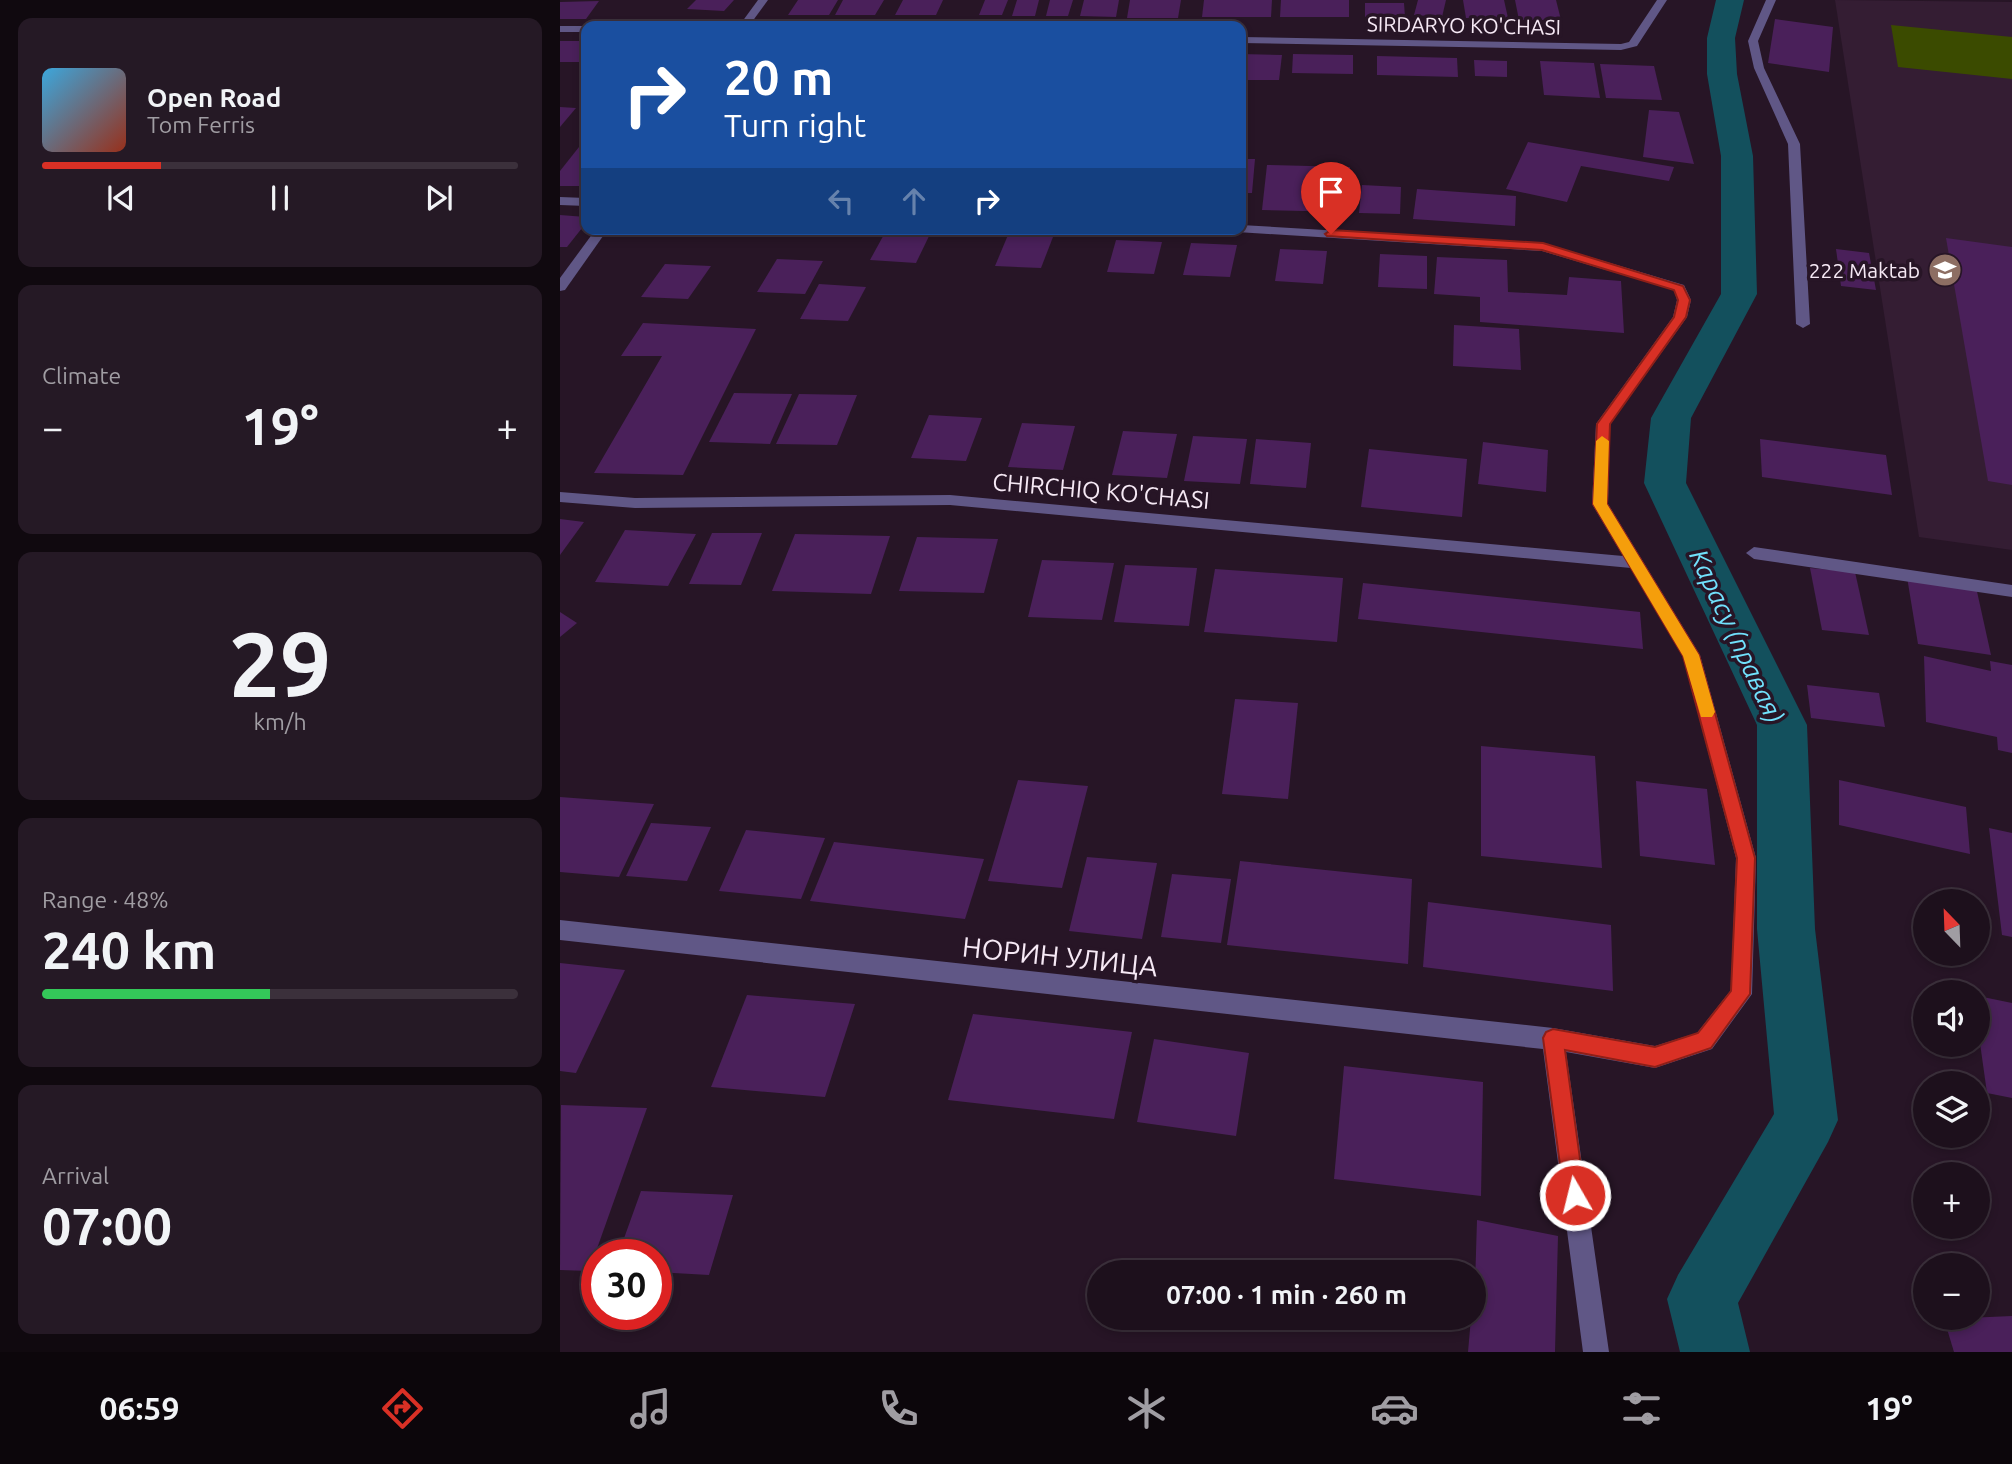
<!DOCTYPE html>
<meta charset="utf-8">
<style>
:root{--surface:#1d101c;--page:#251925;--text:#f1f3f6;--muted:#a09da3;--line:#3b303b;--accent:#d93025}
body{margin:0;font-family:Ubuntu,sans-serif;background:var(--page);color:var(--text);height:100vh;display:flex;flex-direction:column;font-size:26px;white-space:nowrap}
*{box-sizing:border-box;margin:0}
p{font-size:23px;color:var(--muted)}
.icon{flex:none;width:38px;height:38px;fill:none;stroke:currentColor;stroke-width:2;stroke-linecap:round;stroke-linejoin:round}
.map{position:relative;flex:1;overflow:hidden}
.sheet{display:flex;flex-direction:column;gap:18px;padding:18px;background:#10090f;width:560px}
.sheet>*{flex:none}
.top-card{position:absolute;left:21px;top:21px;width:665px;height:214px;border-radius:14px;box-shadow:0 4px 10px #0003,0 0 0 2px var(--line);background:#1a4fa0;color:#fff;overflow:hidden}
.needle{width:46px;rotate:337deg}
.controls{position:absolute;left:1353px;top:889px;display:grid;gap:14px}
.controls a{display:grid;place-items:center;width:77px;height:77px;border-radius:50%;background:var(--surface);box-shadow:0 4px 10px #0003,0 0 0 2px var(--line);font-size:35px}
.speed{position:absolute;left:21px;top:1239px;display:flex;gap:14px;font-size:35px;font-weight:700;text-align:center}
.speed>*{display:grid;place-content:center;width:91px;height:91px;border-radius:50%;background:var(--surface);box-shadow:0 4px 10px #0003,0 0 0 2px var(--line);line-height:1}
.speed .limit{border:10px solid #d22;background:#fff;color:#111}
.pin{position:absolute;display:grid;place-items:center;width:60px;height:60px;color:#fff;margin:-72px -30px;border-radius:50% 50% 50% 0;rotate:-45deg;box-shadow:0 0 7px #0007}
.pin .icon{rotate:45deg}
.me{position:absolute;width:77px;margin:-38px;rotate:352deg;stroke-linejoin:round;filter:drop-shadow(0 0 5px #0008)}
.turn{display:flex;align-items:center;gap:24px;height:147px;padding:0 28px;font-size:32px}
.turn .icon{width:91px;height:91px;stroke-width:2.5}
.turn b{display:block;font-size:49px;line-height:60px}
.lanes{display:flex;align-items:center;height:66px;padding:0 28px;background:#0003;justify-content:center;gap:35px;direction:ltr}
.lanes .off{opacity:.35}
.big{font-size:52px;font-weight:700;line-height:1.1}
.sheet .tile{flex:1;display:flex;flex-direction:column;justify-content:center;gap:10px;min-width:0;padding:0 24px;border-radius:14px;background:var(--page)}
.sheet .dial{align-items:center;gap:0}
.dial b{font-size:91px;line-height:1}
.song{display:flex;align-items:center;gap:21px}
.cover{width:84px;height:84px;border-radius:10px;background:linear-gradient(135deg,hsl(200 70% 55%),hsl(10 70% 35%))}
.played{height:7px;border-radius:4px;background:linear-gradient(90deg,var(--accent) 25%,var(--line) 25%)}
.keys{display:flex;justify-content:space-around;direction:ltr}
.heat{display:flex;justify-content:space-between;align-items:center;font-size:38px;direction:ltr}
.charge{height:10px;border-radius:5px;background:linear-gradient(90deg,#34c759 48%,var(--line) 0)}
.trip{position:absolute;left:527px;top:1260px;width:399px;height:70px;border-radius:35px;background:var(--surface);box-shadow:0 4px 10px #0003,0 0 0 2px var(--line);font-weight:700;line-height:70px;text-align:center}
.menu{display:flex;height:112px;justify-content:space-around;align-items:center;background:#0c060b;color:var(--muted)}
.menu .icon{width:49px;height:49px}
.menu .current{color:var(--accent)}
.menu b{font-size:32px;color:var(--text)}
main{display:flex;flex:1;min-height:0}
.map>svg:first-child{display:block}
.built{fill:#341d33}
.green{fill:#3b4b00}
.lines{fill:none;stroke-linecap:round;stroke-linejoin:round}
.canal{fill:#13505d;fill-rule:evenodd}
.building{fill:#4a205a}
.lane{fill:#605786;fill-rule:evenodd}
.street{fill:#605786;fill-rule:evenodd}
.route{fill:#d93025;stroke:#8d1f18;stroke-width:2}
.slow{fill:#f59e0b}
.labels{text-anchor:middle;dominant-baseline:central;stroke-width:7;stroke-linejoin:round;paint-order:stroke}
.far-street-label{font-size:21px;fill:#f6e9f5;stroke:#271526}
.far-poi-label{font-size:21px;fill:#f6e9f5;stroke:#271526;text-anchor:end}
.street-label{font-size:24px;fill:#f6e9f5;stroke:#271526}
.water-label{font-size:26px;font-style:italic;fill:#71e1fc;stroke:#271526}
.near-street-label{font-size:28px;fill:#f6e9f5;stroke:#271526}
</style>
<main>
<section class="sheet">
<div class="tile">
<div class="song"><i class="cover"></i><div><b>Open Road</b><p>Tom Ferris</p></div></div>
<div class="played"></div>
<div class="keys"><svg class="icon" aria-label="previous" viewBox="0 0 24 24"><path d="M18 5L8 12l10 7zM5 5v14"/></svg><svg class="icon" aria-label="pause" viewBox="0 0 24 24"><path d="M8 5v14M16 5v14"/></svg><svg class="icon" aria-label="next" viewBox="0 0 24 24"><path d="M6 5l10 7-10 7zM19 5v14"/></svg></div>
</div>
<div class="tile"><p>Climate</p>
<div class="heat"><a>−</a><b class="big">19°</b><a>+</a></div>
</div>
<div class="tile dial"><b>29</b><p>km/h</p></div>
<div class="tile"><p>Range · 48%</p><b class="big">240 km</b><div class="charge"></div></div>
<div class="tile"><p>Arrival</p><b class="big">07:00</b></div>
</section>
<div class="map">
<svg width="1452" height="1352" viewBox="0 0 1452 1352">
<rect width="100%" height="100%" fill="#271526"/>
<polygon class="built" points="1275,0 1452,2 1452,550 1359,537"/>
<polygon class="green" points="1331,25 1452,37 1452,79 1338,67"/>
<g class="lines">
<polygon class="canal" points="1156,0 1184,0 1175,38 1177,74 1193,156 1197,294 1131,418 1126,483 1247,725 1255,929 1278,1120 1268,1142 1178,1303 1190,1352 1120,1352 1107,1299 1118,1275 1214,1114 1197,929 1197,725 1084,483 1091,418 1161,294 1161,156 1147,74 1147,38"/>
</g>
<g class="building">
<polygon points="136,0 174,0 164,11 127,9"/>
<polygon points="238,0 278,0 269,15 228,15"/>
<polygon points="283,0 324,0 315,15 275,15"/>
<polygon points="343,0 383,0 376,15 335,15"/>
<polygon points="425,0 448,0 442,15 419,15"/>
<polygon points="457,0 479,0 475,16 452,16"/>
<polygon points="490,0 513,0 508,16 486,16"/>
<polygon points="524,0 559,0 556,17 520,16"/>
<polygon points="570,0 621,0 618,18 567,18"/>
<polygon points="644,0 712,0 711,17 642,17"/>
<polygon points="721,0 789,0 789,17 720,17"/>
<polygon points="858,0 886,0 882,17 854,15"/>
<polygon points="903,0 944,0 948,18 906,18"/>
<polygon points="955,0 996,0 1001,20 959,20"/>
<polygon points="39,1 26,19 0,19 0,2"/>
<polygon points="805,3 844,3 845,17 805,17"/>
<polygon points="1215,19 1273,27 1269,72 1208,63"/>
<rect x="0" y="41" width="26" height="21"/>
<polygon points="681,54 722,55 719,80 681,80"/>
<polygon points="733,54 793,55 793,74 732,73"/>
<polygon points="817,56 897,58 898,77 817,75"/>
<polygon points="914,60 947,61 947,77 915,76"/>
<polygon points="980,61 1034,63 1040,98 984,95"/>
<polygon points="1040,64 1094,66 1102,100 1046,98"/>
<polygon points="0,107 16,108 0,127"/>
<polygon points="1089,110 1119,112 1134,164 1083,157"/>
<polygon points="968,142 1114,167 1109,181 1021,166 1007,202 946,189"/>
<polygon points="19,147 26,147 26,186 0,186 0,171"/>
<polygon points="681,159 695,159 692,193 681,193"/>
<polygon points="707,165 790,167 789,212 702,210"/>
<polygon points="802,185 841,187 840,214 799,213"/>
<polygon points="857,189 956,196 955,226 853,219"/>
<polygon points="0,215 26,217 26,223 7,247 0,247"/>
<polygon points="327,229 371,232 356,263 310,260"/>
<polygon points="448,235 493,237 481,268 435,266"/>
<polygon points="1386,238 1452,247 1452,485 1428,481"/>
<polygon points="556,240 602,242 594,274 547,272"/>
<polygon points="631,243 677,245 670,277 623,275"/>
<polygon points="720,249 767,251 763,284 715,281"/>
<polygon points="1276,249 1309,253 1316,290 1281,286"/>
<polygon points="820,254 867,256 867,289 818,287"/>
<polygon points="877,257 947,260 948,292 1007,295 1009,277 1061,281 1064,333 920,322 920,297 874,294"/>
<polygon points="217,259 263,261 245,294 197,292"/>
<polygon points="105,264 151,266 128,299 81,297"/>
<polygon points="259,284 306,287 288,321 240,319"/>
<polygon points="83,323 196,329 123,475 34,473 102,356 61,356"/>
<polygon points="894,325 959,329 961,370 893,366"/>
<polygon points="174,393 232,394 210,444 149,442"/>
<polygon points="239,394 297,395 277,445 216,444"/>
<polygon points="369,415 422,418 406,461 351,458"/>
<polygon points="462,423 515,426 503,470 448,467"/>
<polygon points="563,431 617,434 607,478 552,475"/>
<polygon points="633,436 687,439 680,484 624,481"/>
<polygon points="696,439 751,443 746,488 690,484"/>
<polygon points="1200,439 1326,455 1332,495 1202,477"/>
<polygon points="923,442 988,450 986,492 918,484"/>
<polygon points="809,449 907,459 902,517 801,507"/>
<polygon points="0,519 24,522 0,555"/>
<polygon points="65,530 136,534 108,586 35,582"/>
<polygon points="152,533 202,533 181,585 129,584"/>
<polygon points="235,534 330,536 311,594 212,591"/>
<polygon points="357,537 438,539 424,593 339,591"/>
<polygon points="482,560 554,563 542,620 468,617"/>
<polygon points="565,565 637,568 629,626 554,622"/>
<polygon points="1250,568 1295,572 1309,635 1262,630"/>
<polygon points="655,569 783,578 777,642 644,632"/>
<polygon points="1347,577 1416,587 1431,655 1358,644"/>
<polygon points="803,583 1080,612 1083,649 798,619"/>
<polygon points="0,612 17,623 0,637"/>
<polygon points="1364,656 1431,671 1430,661 1452,665 1452,753 1438,750 1437,737 1366,722"/>
<polygon points="1247,685 1319,693 1325,727 1251,718"/>
<polygon points="675,699 738,703 728,799 662,794"/>
<polygon points="921,746 1035,756 1042,868 921,856"/>
<polygon points="458,780 528,786 502,888 428,881"/>
<polygon points="1279,780 1406,807 1410,854 1279,825"/>
<polygon points="1076,781 1147,789 1155,865 1080,856"/>
<polygon points="0,797 94,804 59,877 0,872"/>
<polygon points="91,823 151,827 127,881 66,876"/>
<polygon points="1429,828 1452,833 1452,937 1442,935"/>
<polygon points="186,830 265,838 241,899 159,891"/>
<polygon points="274,842 424,859 405,919 250,901"/>
<polygon points="527,857 597,863 582,939 509,931"/>
<polygon points="680,861 852,879 848,964 667,945"/>
<polygon points="612,874 671,879 661,943 601,937"/>
<polygon points="868,902 1051,925 1053,991 863,967"/>
<polygon points="0,963 65,970 16,1073 0,1071"/>
<polygon points="187,995 295,1004 265,1097 151,1087"/>
<polygon points="1418,996 1452,1003 1452,1098 1427,1093 1418,1029"/>
<polygon points="413,1014 572,1032 554,1119 388,1100"/>
<polygon points="594,1039 689,1053 676,1136 577,1122"/>
<polygon points="784,1066 923,1082 921,1196 774,1179"/>
<polygon points="1,1105 87,1108 29,1271 0,1270"/>
<polygon points="81,1191 173,1195 149,1275 96,1272 96,1255 58,1255"/>
<polygon points="917,1220 998,1236 995,1352 908,1352 911,1318 914,1318"/>
<polygon points="1452,1316 1452,1352 1394,1352 1384,1319"/>
</g>
<g class="lines">
<g class="lane">
<polygon points="1206,0 1216,0 1198,41 1204,68 1240,144 1250,324 1243,328 1236,324 1228,144 1194,68 1188,41"/>
<polygon points="1194,547 1452,585 1452,597 1194,559 1186,553"/>
</g>
<g class="street">
<polygon points="198,0 208,0 189,26 179,26"/>
<polygon points="1097,0 1107,0 1077,46 1061,50 681,43 681,37 1061,44 1069,42"/>
<polygon points="0,26 27,26 26,32 0,32"/>
<polygon points="0,197 26,198 26,206 0,205"/>
<polygon points="681,225 983,243 1124,285 1131,300 1127,317 1050,424 1048,504 1140,655 1196,858 1192,994 1152,1049 1095,1068 1006,1052 1049,1352 1023,1352 983,1049 0,940 0,920 993,1028 1095,1046 1137,1033 1171,990 1176,858 1123,656 1071,568 390,505 75,508 0,502 0,492 75,498 390,495 1063,556 1032,504 1036,424 1113,317 1117,300 1114,290 982,251 677,232 675,229 681,229"/>
<polygon points="36,229 48,229 5,290 0,291 0,278"/>
</g>
</g>
<polygon class="route" points="771,230 983,243 1123,286 1130,300 1126,317 1050,424 1047,504 1139,655 1195,858 1190,994 1151,1048 1095,1067 1005,1050 1025,1195 1022,1203 1015,1206 1007,1203 1004,1195 983,1038 986,1032 993,1029 1095,1047 1138,1033 1171,991 1177,858 1123,656 1033,504 1037,424 1114,317 1118,300 1114,290 982,250 767,236 765,234"/>
<polygon class="slow" points="1042,436 1049,441 1047,504 1139,655 1155,712 1152,717 1141,717 1123,656 1033,504 1036,441"/>
<defs>
<symbol id="school-disc" viewBox="-11 -11 22 22"><circle r="9.5" fill="#8d6e63" stroke="#271526"/><path d="M0-5L7-2L0 1L-7-2ZM-4 1L0 2.5L4 1V4Q0 6-4 4Z" fill="#fff"/></symbol>
</defs>
<g fill-rule="evenodd">
<use href="#school-disc" x="1366" y="251" width="38" height="38"/>
</g>
<g class="labels">
<g class="far-street-label">
<text transform="translate(904 25) rotate(1)">SIRDARYO KO'CHASI</text>
</g>
<g class="far-poi-label">
<text x="1360" y="270">222 Maktab</text>
</g>
<g class="street-label">
<text transform="translate(541 491) rotate(5)">CHIRCHIQ KO'CHASI</text>
</g>
<g class="water-label">
<text transform="translate(1177 636) rotate(65)">Карасу (правая)</text>
</g>
<g class="near-street-label">
<text transform="translate(500 956) rotate(6)">НОРИН УЛИЦА</text>
</g>
</g>
</svg>
<div class="controls">
<a><svg class="needle" viewBox="-14 -14 28 28"><path d="M0-13l5 13h-10z" fill="#e53935"/><path d="M0 13l5-13h-10z" fill="#a09da3"/></svg></a>
<a><svg class="icon" aria-label="sound" viewBox="0 0 24 24"><path d="M4 9h4l5-4v14l-5-4H4zM17 9q2 3 0 6"/></svg></a>
<a><svg class="icon" aria-label="layers" viewBox="0 0 24 24"><path d="M12 4l9 5-9 5-9-5zM3 14l9 5 9-5"/></svg></a>
<a>+</a>
<a>−</a>
</div>
<div class="speed"><div class="limit">30</div></div>
<div class="pin" style="left:771px;top:234px;background:#d93025"><svg class="icon" aria-label="arrive" viewBox="0 0 24 24"><path d="M6 21V4h12l-3 4 3 4H6"/></svg></div>
<svg class="me" style="left:1015px;top:1195px" viewBox="-20 -20 40 40"><circle r="17" fill="#d93025" stroke="#fff" stroke-width="3"/><path d="M0-11L8 9 0 5-8 9z" fill="#fff"/></svg>
<div class="trip">07:00 · 1 min · 260 m</div>
<div class="top-card">
<div class="turn"><svg class="icon" aria-label="right" viewBox="0 0 24 24"><path d="M7 20v-9h11M14 6l5 5-5 5"/></svg><div><b>20 m</b>Turn right</div></div>
<div class="lanes"><svg class="icon off" aria-label="left" viewBox="0 0 24 24"><path d="M17 20v-9H6M10 6l-5 5 5 5"/></svg><svg class="icon off" aria-label="ahead" viewBox="0 0 24 24"><path d="M12 20V5M6 11l6-6 6 6"/></svg><svg class="icon" aria-label="right" viewBox="0 0 24 24"><path d="M7 20v-9h11M14 6l5 5-5 5"/></svg></div>
</div>
</div>
</main>
<nav class="menu">
<b>06:59</b>
<svg class="icon current" aria-label="directions" viewBox="0 0 24 24"><path d="M12 3l9 9-9 9-9-9zM9 14v-3h6M13 9l2 2-2 2"/></svg>
<svg class="icon" aria-label="music" viewBox="0 0 24 24"><path d="M9 18V5l10-2v13"/><circle cx="6" cy="18" r="3"/><circle cx="16" cy="16" r="3"/></svg>
<svg class="icon" aria-label="phone" viewBox="0 0 24 24"><path d="M5 4h4l2 5-3 2q2 4 5 5l2-3 5 2v4C11 20 4 13 5 4z"/></svg>
<svg class="icon" aria-label="climate" viewBox="0 0 24 24"><path d="M12 3v18M4 7l16 10M4 17L20 7"/></svg>
<svg class="icon" aria-label="car" viewBox="0 0 24 24"><path d="M5 17H2v-5l4-1 3-4h7l3 4 3 1v5h-3M9 17h6M6 11h13"/><circle cx="7" cy="17" r="2"/><circle cx="17" cy="17" r="2"/></svg>
<svg class="icon" aria-label="filters" viewBox="0 0 24 24"><path d="M4 7h16M4 17h16"/><circle cx="9" cy="7" r="2"/><circle cx="15" cy="17" r="2"/></svg>
<b>19°</b>
</nav>
